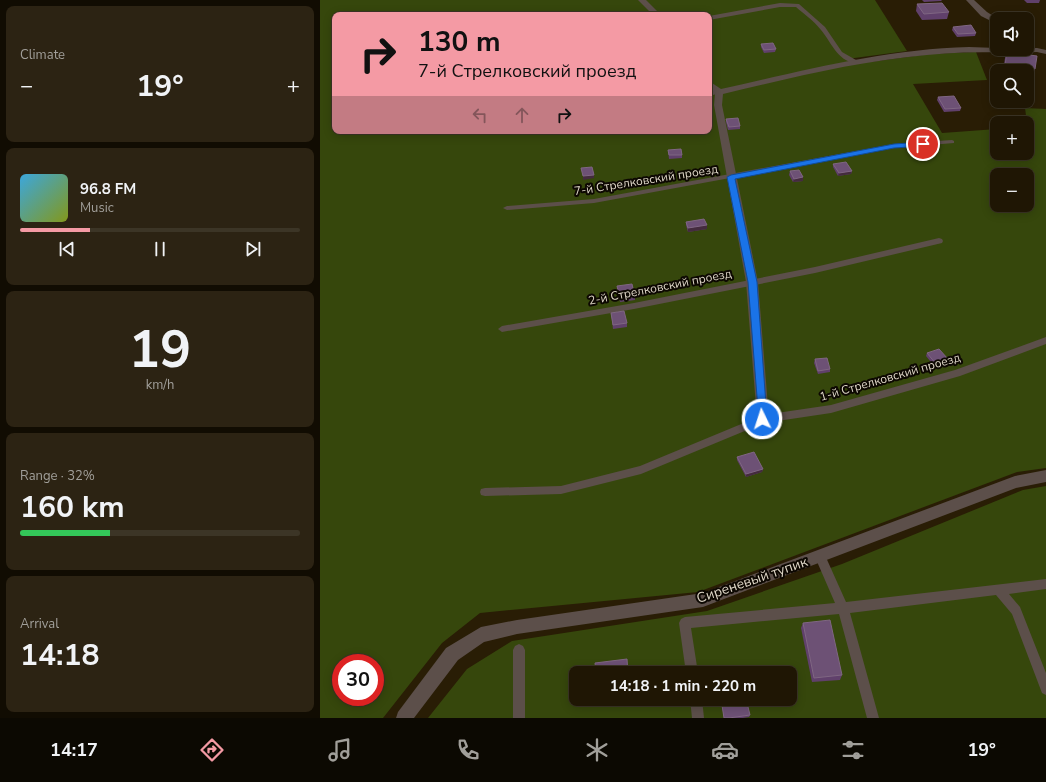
<!DOCTYPE html>
<meta charset="utf-8">
<style>
:root{--surface:#1f1604;--page:#2c2313;--text:#f1f3f6;--muted:#a19f9a;--line:#3c3526;--accent:#f49aa4}
body{margin:0;font-family:"Nunito Sans",sans-serif;background:var(--page);color:var(--text);height:100vh;display:flex;flex-direction:column;font-size:15px;white-space:nowrap}
*{box-sizing:border-box;margin:0}
p{font-size:13px;color:var(--muted)}
.icon{flex:none;width:22px;height:22px;fill:none;stroke:currentColor;stroke-width:2;stroke-linecap:round;stroke-linejoin:round}
.map{position:relative;flex:1;overflow:hidden}
.details{display:flex;flex-direction:column;gap:6px;padding:6px;background:#110c02;width:320px}
.details>*{flex:none}
.guide{position:absolute;left:12px;top:12px;width:380px;height:122px;border-radius:8px;box-shadow:0 2px 10px #0003,0 0 0 1px var(--line);background:#f49aa4;color:#111;overflow:hidden}
.fabs{position:absolute;left:670px;top:12px;display:grid;gap:8px}
.fabs a{display:grid;place-items:center;width:44px;height:44px;border-radius:8px;background:var(--surface);box-shadow:0 2px 10px #0003,0 0 0 1px var(--line);font-size:20px}
.speed{position:absolute;left:12px;top:654px;display:flex;gap:8px;font-size:20px;font-weight:700;text-align:center}
.speed>*{display:grid;place-content:center;width:52px;height:52px;border-radius:50%;background:var(--surface);box-shadow:0 2px 10px #0003,0 0 0 1px var(--line);line-height:1}
.speed .limit{border:6px solid #d22;background:#fff;color:#111}
.pin{position:absolute;display:grid;place-items:center;width:34px;height:34px;color:#fff;margin:-17px;border:2px solid #fff;border-radius:50%;box-shadow:0 1px 4px #0007}
.me{position:absolute;width:44px;margin:-22px;rotate:356deg;stroke-linejoin:round;filter:drop-shadow(0 0 3px #0008)}
.turn{display:flex;align-items:center;gap:14px;height:84px;padding:0 20px;font-size:18px}
.turn .icon{width:52px;height:52px;stroke-width:2.5}
.turn b{display:block;font-size:28px;line-height:34px}
.lanes{display:flex;align-items:center;height:38px;padding:0 20px;background:#0003;justify-content:center;gap:20px;direction:ltr}
.lanes .off{opacity:.35}
.big{font-size:30px;font-weight:700;line-height:1.1}
.details .widget{flex:1;display:flex;flex-direction:column;justify-content:center;gap:6px;min-width:0;padding:0 14px;border-radius:8px;background:var(--page)}
.details .dial{align-items:center;gap:0}
.dial b{font-size:52px;line-height:1}
.song{display:flex;align-items:center;gap:12px}
.cover{width:48px;height:48px;border-radius:6px;background:linear-gradient(135deg,hsl(200 70% 55%),hsl(70 70% 35%))}
.played{height:4px;border-radius:2px;background:linear-gradient(90deg,var(--accent) 25%,var(--line) 25%)}
.keys{display:flex;justify-content:space-around;direction:ltr}
.heat{display:flex;justify-content:space-between;align-items:center;font-size:22px;direction:ltr}
.charge{height:6px;border-radius:3px;background:linear-gradient(90deg,#34c759 32%,var(--line) 0)}
.trip{position:absolute;left:249px;top:666px;width:228px;height:40px;border-radius:8px;background:var(--surface);box-shadow:0 2px 10px #0003,0 0 0 1px var(--line);font-weight:700;line-height:40px;text-align:center}
.dock{display:flex;height:64px;justify-content:space-around;align-items:center;background:#0c0902;color:var(--muted)}
.dock .icon{width:28px;height:28px}
.dock .current{color:var(--accent)}
.dock b{font-size:18px;color:var(--text)}
main{display:flex;flex:1;min-height:0}
.map>svg:first-child{display:block}
.green{fill:#36470c;fill-rule:evenodd}
.lines{fill:none;stroke-linecap:round;stroke-linejoin:round}
.lane{fill:#5c4f4a;fill-rule:evenodd}
.street{fill:#5c4f4a;fill-rule:evenodd}
.wall{fill:#60406b}
.shaded-wall{fill:#442b3e}
.building{fill:#6d5175;stroke:#7f6682}
.route{fill:#1a73e8;stroke:#114b97}
.labels{text-anchor:middle;dominant-baseline:central;stroke-width:4;stroke-linejoin:round;paint-order:stroke}
.street-label{font-size:12px;fill:#dfd7c8;stroke:#0d0802}
.near-street-label{font-size:14px;fill:#dfd7c8;stroke:#0d0802}
</style>
<main>
<section class="details">
<div class="widget"><p>Climate</p>
<div class="heat"><a>−</a><b class="big">19°</b><a>+</a></div>
</div>
<div class="widget">
<div class="song"><i class="cover"></i><div><b>96.8 FM</b><p>Music</p></div></div>
<div class="played"></div>
<div class="keys"><svg class="icon" aria-label="previous" viewBox="0 0 24 24"><path d="M18 5L8 12l10 7zM5 5v14"/></svg><svg class="icon" aria-label="pause" viewBox="0 0 24 24"><path d="M8 5v14M16 5v14"/></svg><svg class="icon" aria-label="next" viewBox="0 0 24 24"><path d="M6 5l10 7-10 7zM19 5v14"/></svg></div>
</div>
<div class="widget dial"><b>19</b><p>km/h</p></div>
<div class="widget"><p>Range · 32%</p><b class="big">160 km</b><div class="charge"></div></div>
<div class="widget"><p>Arrival</p><b class="big">14:18</b></div>
</section>
<div class="map">
<svg width="726" height="718" viewBox="0 0 726 718">
<rect width="100%" height="100%" fill="#291d05"/>
<g class="green">
<path d="M0,0H555L587,51L527,59L550,62L610,54L656,52L667,80L593,84L622,133L677,129V153H707V123L705,108L726,109V468L697,472L378,592L160,613L122,643L63,718H0ZM15,15H389V131H15ZM677,175H707V205H677ZM21,663H55V697H21Z"/>
<path d="M726,486V718H108L147,669L192,641L387,611L522,564L703,490ZM256,673H470V699H256Z"/>
</g>
<g class="lines">
<g class="lane">
<path d="M460,3L479,4L505,27L522,52L536,60V62C519,64 510,40 501,30C494,21 484,14 476,7H460L389,20V16Z"/>
<polygon points="399,90 401,91 401,93 389,96 389,92"/>
<polygon points="632,140 634,141 634,143 574,148 274,203 187,210 183,208 187,206 274,199 574,144"/>
<polygon points="619,238 622,239 623,241 622,243 495,273 314,309 182,332 178,329 182,326 314,303 495,267"/>
<polygon points="726,337 726,344 640,376 511,413 444,423 321,474 241,494 165,496 161,495 160,492 161,489 165,488 241,486 320,466 443,415 511,405 635,370"/>
<polygon points="500,552 504,553 526,602 726,579 726,589 689,594 700,607 726,673 726,695 722,693 692,614 676,595 530,613 559,718 547,718 519,614 371,628 378,673 366,673 359,623 361,619 365,617 515,603 495,557 496,553"/>
<polygon points="199,644 203,646 205,650 205,718 193,718 193,650 195,646"/>
<polygon points="370,699 382,699 384,718 372,718"/>
</g>
<g class="street">
<polygon points="318,0 326,0 341,15 333,15"/>
<polygon points="646,0 654,0 667,12 678,19 677,24 661,16"/>
<path d="M649,47L677,48V49L717,48L726,50V54L717,52C680,53 644,51 607,55C538,61 471,78 403,94L402,105L438,282L449,419L448,423L443,424L438,423L437,419L426,282L394,105L395,93L389,88V81L401,89C483,71 564,49 649,47Z"/>
<polygon points="726,470 726,482 696,488 383,607 197,634 164,642 138,660 94,718 76,718 78,712 126,648 161,627 197,620 383,593 695,476"/>
</g>
</g>
<g class="wall">
<polygon points="602,0 622,0 621,1 604,2"/>
<polygon points="704,0 720,0 719,3 707,3"/>
<polygon points="597,4 629,12 627,19 602,20 596,11"/>
<polygon points="633,27 656,33 655,36 637,37 632,30"/>
<polygon points="441,44 456,49 455,52 444,53 441,47"/>
<polygon points="687,52 715,69 713,76 707,75 707,71 683,71 685,58"/>
<polygon points="618,97 641,108 640,111 624,112 617,100"/>
<polygon points="406,119 420,126 420,129 408,130 406,122"/>
<polygon points="348,150 362,155 362,158 349,159"/>
<polygon points="513,164 532,171 531,174 518,176 513,167"/>
<polygon points="470,171 483,177 483,181 473,182 469,175"/>
<polygon points="366,222 387,229 368,232 366,225"/>
<polygon points="297,286 315,297 315,300 300,302"/>
<polygon points="291,313 307,323 307,327 293,329"/>
<polygon points="607,353 626,362 615,367 606,356"/>
<polygon points="495,359 510,369 510,372 498,374 494,363"/>
<polygon points="417,457 443,469 442,472 426,477 417,460"/>
<polygon points="483,623 522,675 520,680 492,682 481,628"/>
<polygon points="401,699 426,699 430,715 429,717 423,718 404,718"/>
</g>
<g class="shaded-wall">
<polygon points="532,171 531,174 518,176 519,173"/>
<polygon points="274,175 274,178 263,180 263,176"/>
<polygon points="483,177 483,181 473,182 474,179"/>
<polygon points="387,225 387,229 368,232 368,228"/>
<polygon points="628,359 626,362 615,367 616,364"/>
<polygon points="443,469 442,472 426,477 426,474"/>
</g>
<g class="building">
<polygon points="622,3 629,12 604,14 597,4"/>
<polygon points="651,25 656,33 638,34 633,27"/>
<polygon points="453,43 456,49 444,50 441,44"/>
<polygon points="687,52 717,56 715,69 685,65"/>
<polygon points="634,96 641,108 625,109 618,97"/>
<polygon points="418,118 420,126 409,127 406,119"/>
<polygon points="361,149 362,155 349,155 348,150"/>
<polygon points="526,162 532,171 519,173 513,164"/>
<polygon points="272,167 274,175 263,176 261,168"/>
<polygon points="479,170 483,177 474,179 470,171"/>
<polygon points="384,219 387,225 368,228 366,222"/>
<polygon points="312,284 315,297 300,299 297,286"/>
<polygon points="304,311 307,323 293,325 291,313"/>
<polygon points="619,349 628,359 616,364 607,353"/>
<polygon points="507,358 510,369 498,371 495,359"/>
<polygon points="434,452 443,469 426,474 417,457"/>
<polygon points="510,620 522,675 494,678 483,623"/>
<polygon points="307,659 308,673 276,673 275,663"/>
<polygon points="401,699 426,699 430,715 409,718 404,718"/>
</g>
<polygon class="route" points="603,142 606,142 606,146 574,148 415,179 437,282 447,419 446,422 439,422 428,282 407,177 411,175 574,144"/>
<g class="labels">
<g class="street-label">
<text transform="translate(326 180) rotate(-9)">7-й Стрелковский проезд</text>
<text transform="translate(340 287) rotate(-11)">2-й Стрелковский проезд</text>
<text transform="translate(570 377) rotate(-16)">1-й Стрелковский проезд</text>
</g>
<g class="near-street-label">
<text transform="translate(432 580) rotate(-19)">Сиреневый тупик</text>
</g>
</g>
</svg>
<div class="fabs">
<a><svg class="icon" aria-label="sound" viewBox="0 0 24 24"><path d="M4 9h4l5-4v14l-5-4H4zM17 9q2 3 0 6"/></svg></a>
<a><svg class="icon" aria-label="search" viewBox="0 0 24 24"><circle cx="10" cy="10" r="6"/><path d="M15 15l6 6"/></svg></a>
<a>+</a>
<a>−</a>
</div>
<div class="speed"><div class="limit">30</div></div>
<div class="pin" style="left:603px;top:144px;background:#d93025"><svg class="icon" aria-label="arrive" viewBox="0 0 24 24"><path d="M6 21V4h12l-3 4 3 4H6"/></svg></div>
<svg class="me" style="left:442px;top:419px" viewBox="-20 -20 40 40"><circle r="17" fill="#1a73e8" stroke="#fff" stroke-width="3"/><path d="M0-11L8 9 0 5-8 9z" fill="#fff"/></svg>
<div class="trip">14:18 · 1 min · 220 m</div>
<div class="guide">
<div class="turn"><svg class="icon" aria-label="right" viewBox="0 0 24 24"><path d="M7 20v-9h11M14 6l5 5-5 5"/></svg><div><b>130 m</b>7-й Стрелковский проезд</div></div>
<div class="lanes"><svg class="icon off" aria-label="left" viewBox="0 0 24 24"><path d="M17 20v-9H6M10 6l-5 5 5 5"/></svg><svg class="icon off" aria-label="ahead" viewBox="0 0 24 24"><path d="M12 20V5M6 11l6-6 6 6"/></svg><svg class="icon" aria-label="right" viewBox="0 0 24 24"><path d="M7 20v-9h11M14 6l5 5-5 5"/></svg></div>
</div>
</div>
</main>
<nav class="dock">
<b>14:17</b>
<svg class="icon current" aria-label="directions" viewBox="0 0 24 24"><path d="M12 3l9 9-9 9-9-9zM9 14v-3h6M13 9l2 2-2 2"/></svg>
<svg class="icon" aria-label="music" viewBox="0 0 24 24"><path d="M9 18V5l10-2v13"/><circle cx="6" cy="18" r="3"/><circle cx="16" cy="16" r="3"/></svg>
<svg class="icon" aria-label="phone" viewBox="0 0 24 24"><path d="M5 4h4l2 5-3 2q2 4 5 5l2-3 5 2v4C11 20 4 13 5 4z"/></svg>
<svg class="icon" aria-label="climate" viewBox="0 0 24 24"><path d="M12 3v18M4 7l16 10M4 17L20 7"/></svg>
<svg class="icon" aria-label="car" viewBox="0 0 24 24"><path d="M5 17H2v-5l4-1 3-4h7l3 4 3 1v5h-3M9 17h6M6 11h13"/><circle cx="7" cy="17" r="2"/><circle cx="17" cy="17" r="2"/></svg>
<svg class="icon" aria-label="filters" viewBox="0 0 24 24"><path d="M4 7h16M4 17h16"/><circle cx="9" cy="7" r="2"/><circle cx="15" cy="17" r="2"/></svg>
<b>19°</b>
</nav>
